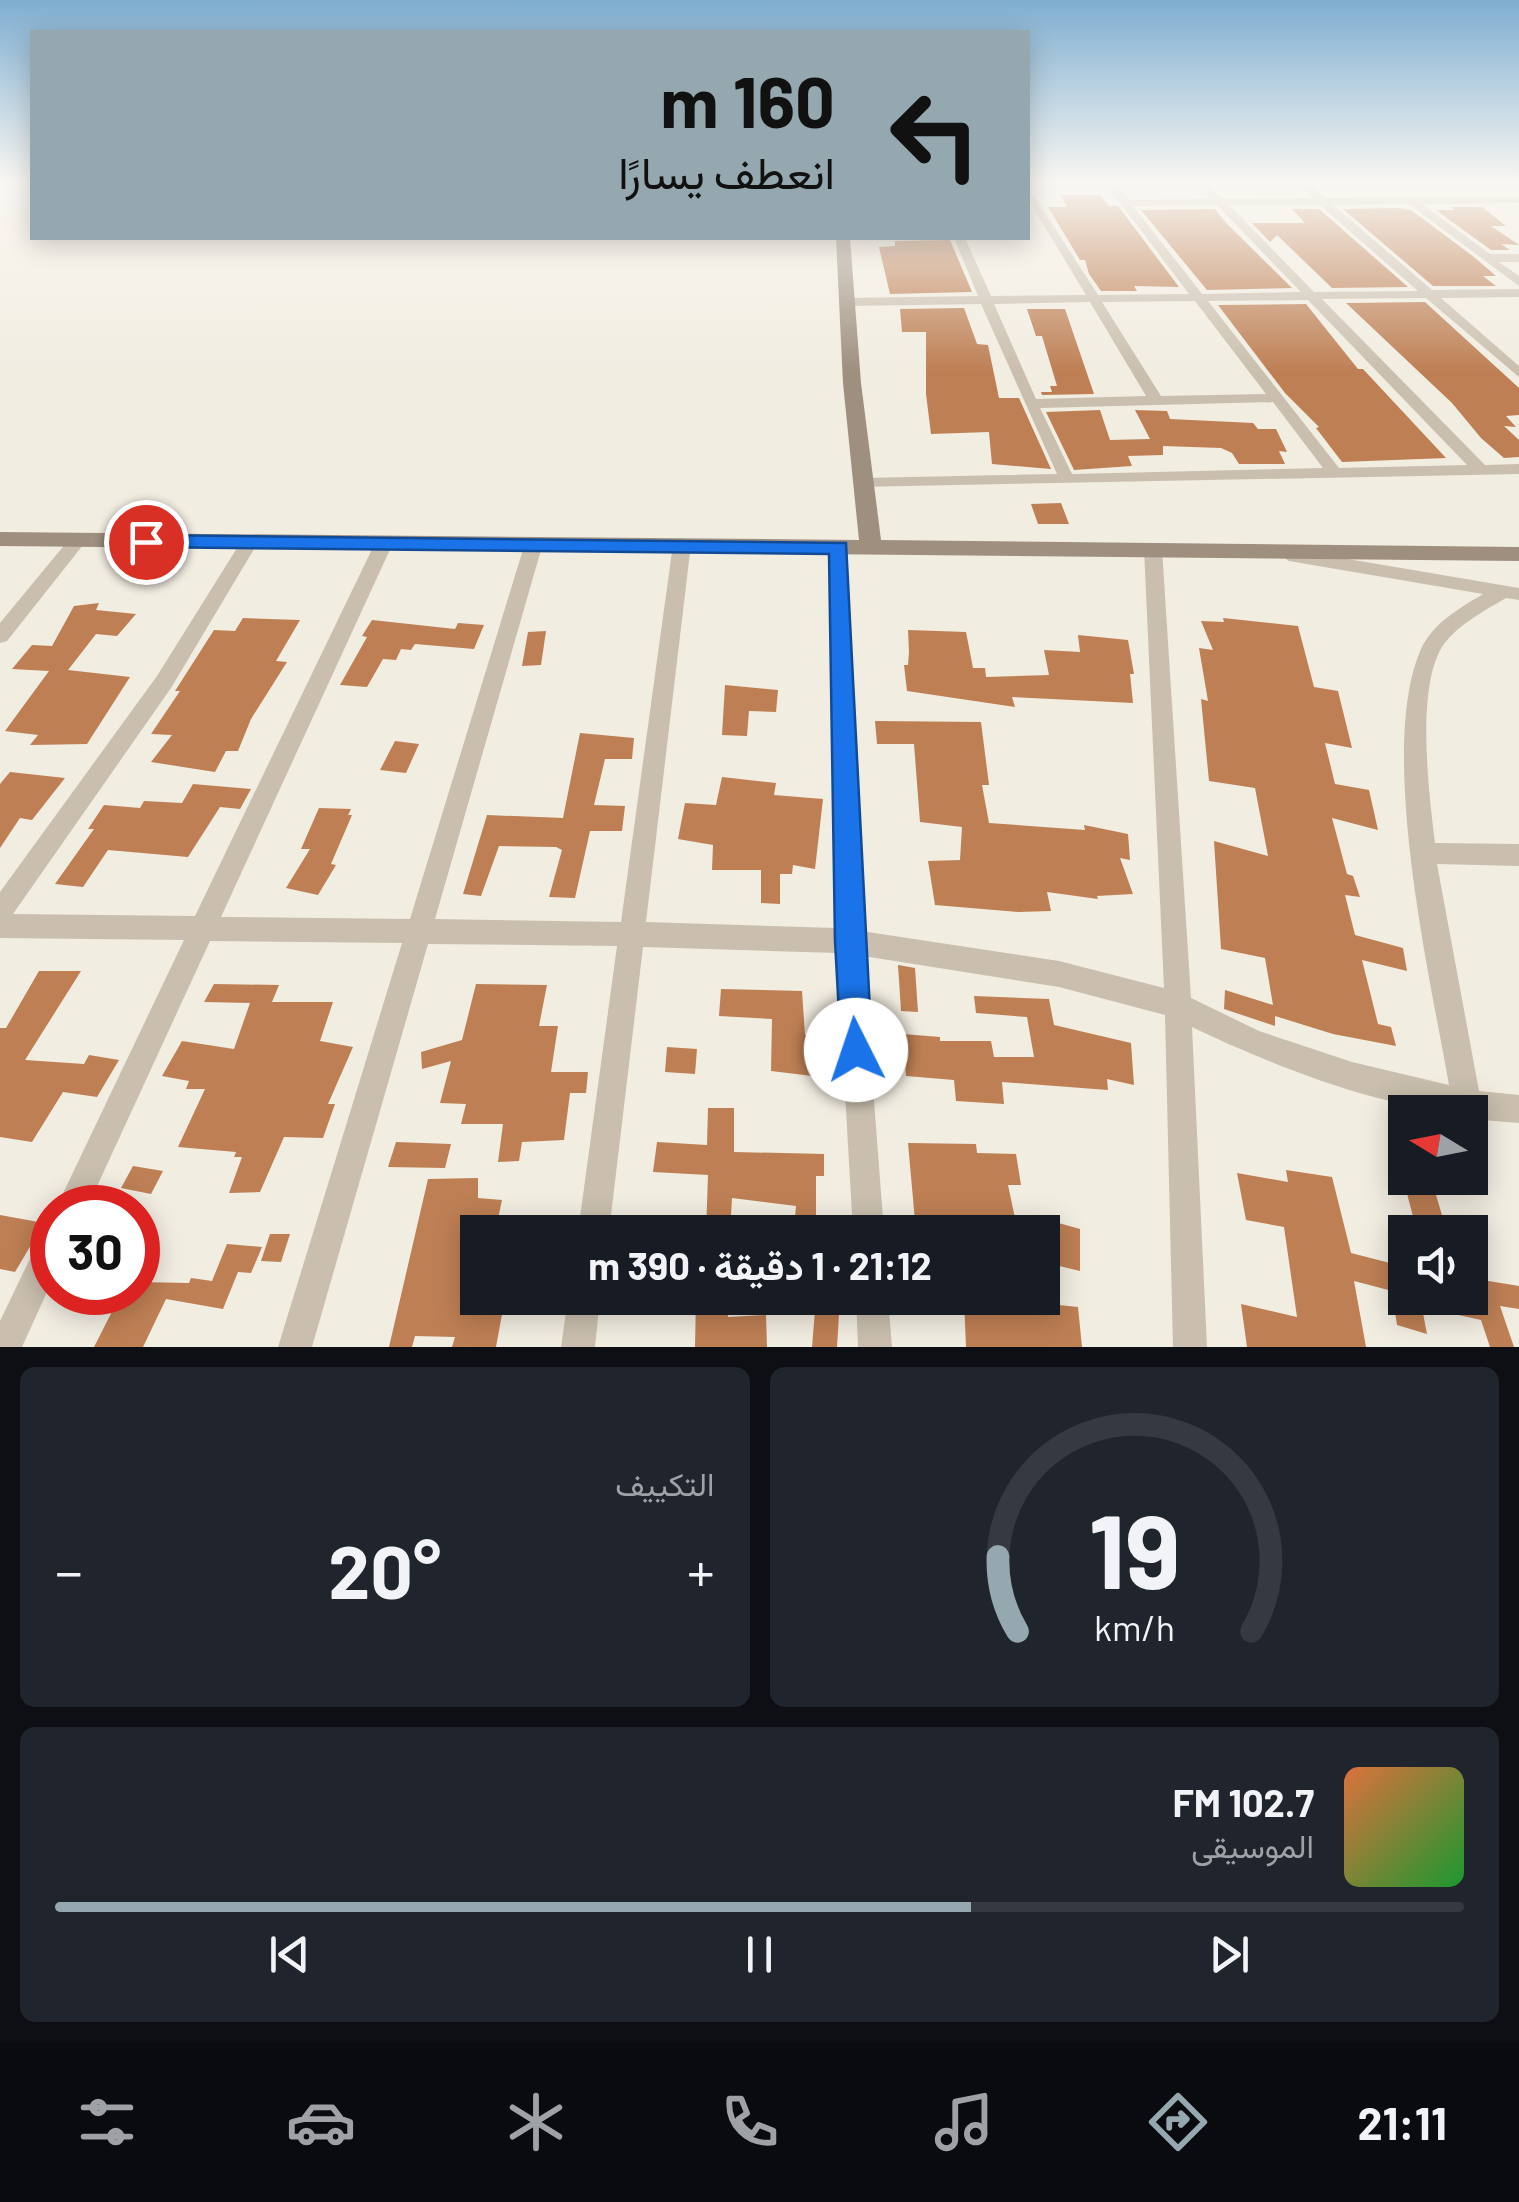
<!DOCTYPE html>
<html lang="ar">
<meta charset="utf-8">
<style>
:root{--surface:#171b24;--page:#20242c;--text:#f1f3f6;--muted:#9ea1a6;--line:#363941;--accent:#95a8af}
body{margin:0;font-family:Barlow,Vazirmatn,sans-serif;background:var(--page);color:var(--text);direction:rtl;height:100vh;display:flex;flex-direction:column;font-size:38px;white-space:nowrap}
*{box-sizing:border-box;margin:0}
p{font-size:32px;color:var(--muted)}
.icon{flex:none;width:55px;height:55px;fill:none;stroke:currentColor;stroke-width:2;stroke-linecap:round;stroke-linejoin:round}
.map{position:relative;height:1347px;overflow:hidden;direction:ltr}
.drawer{display:flex;flex-direction:column;gap:20px;padding:20px;background:#0d0f14;flex:1}
.drawer>*{flex:none}
.hud{position:absolute;left:30px;top:30px;width:1000px;height:210px;border-radius:0px;box-shadow:0 5px 25px #0003;direction:rtl;background:#95a8af;color:#111;overflow:hidden}
.needle{width:65px;rotate:280deg}
.fabs{position:absolute;left:1388px;top:1095px;display:grid;gap:20px}
.fabs a{display:grid;place-items:center;width:100px;height:100px;border-radius:0px;background:var(--surface);box-shadow:0 5px 25px #0003;font-size:50px}
.speed{position:absolute;left:30px;top:1185px;display:flex;gap:20px;font-size:50px;font-weight:700;text-align:center}
.speed>*{display:grid;place-content:center;width:130px;height:130px;border-radius:50%;background:var(--surface);box-shadow:0 5px 25px #0003;line-height:1}
.speed .limit{border:15px solid #d22;background:#fff;color:#111}
.pin{position:absolute;display:grid;place-items:center;width:85px;height:85px;color:#fff;margin:-42px;border:5px solid #fff;border-radius:50%;box-shadow:0 2px 10px #0007}
.me{position:absolute;width:110px;margin:-55px;rotate:356deg;stroke-linejoin:round;filter:drop-shadow(0 0 8px #0008)}
.turn{display:flex;align-items:center;gap:35px;height:210px;padding:0 30px;font-size:45px}
.turn .icon{width:130px;height:130px;stroke-width:2.5}
.turn b{display:block;font-size:70px;line-height:85px}
.big{font-size:75px;font-weight:700;line-height:1.1}
.drawer .tile{flex:1;display:flex;flex-direction:column;justify-content:center;gap:15px;min-width:0;padding:0 35px;border-radius:15px;background:var(--page)}
.drawer .dial{align-items:center;gap:0}
.dial svg{height:260px;overflow:visible;fill:none;stroke:var(--line);stroke-width:7;stroke-linecap:round;text-anchor:middle}
.dial text{fill:var(--text);stroke:none}
.song{display:flex;align-items:center;gap:30px}
.cover{width:120px;height:120px;border-radius:15px;background:linear-gradient(135deg,hsl(20 70% 55%),hsl(130 70% 35%))}
.played{height:10px;border-radius:5px;background:linear-gradient(90deg,var(--accent) 65%,var(--line) 65%)}
.keys{display:flex;justify-content:space-around;direction:ltr}
.heat{display:flex;justify-content:space-between;align-items:center;font-size:55px;direction:ltr}
.drawer .tiles{flex:1;display:grid;gap:20px;grid-template-columns:1fr 1fr}
.tile:last-child{grid-column:span 2}
.trip{position:absolute;left:460px;top:1215px;width:600px;height:100px;border-radius:0px;background:var(--surface);box-shadow:0 5px 25px #0003;font-weight:700;line-height:100px;text-align:center;direction:rtl}
.dock{display:flex;height:160px;justify-content:space-around;align-items:center;background:#090b0e;color:var(--muted)}
.dock .icon{width:70px;height:70px}
.dock .selected{color:var(--accent)}
.dock b{font-size:45px;color:var(--text)}
.map>svg:first-child{display:block}
.building{fill:#be7f54}
.lines{fill:none;stroke-linecap:round;stroke-linejoin:round}
.minor{fill:#cabfae;fill-rule:evenodd}
.secondary{fill:#9e8f7f;fill-rule:evenodd}
.route{fill:#1a73e8;stroke:#114b97;stroke-width:2.5}
</style>
<div class="map">
<svg width="1519" height="1347" viewBox="0 0 1519 1347">
<rect width="100%" height="100%" fill="#f2ede1"/>
<g class="building">
<polygon points="1060,195 1100,195 1109,206 1118,206 1179,287 1134,286 1137,291 1101,291 1089,274 1085,260 1080,260 1048,207 1067,207"/>
<polygon points="1451,207 1482,207 1506,226 1491,226 1519,245 1501,244 1510,250 1491,250 1436,210 1454,210"/>
<polygon points="1398,208 1411,210 1474,257 1496,276 1483,276 1496,286 1433,286 1343,209"/>
<polygon points="1215,209 1226,223 1292,288 1207,290 1141,210"/>
<polygon points="1292,209 1319,209 1408,287 1332,288 1277,235 1270,242 1252,223 1305,223"/>
<polygon points="950,240 972,292 890,294 879,247 895,246 895,241"/>
<polygon points="1425,302 1519,388 1519,415 1506,416 1516,427 1504,426 1519,440 1519,457 1504,458 1481,438 1452,403 1346,303"/>
<polygon points="1306,304 1358,369 1363,369 1446,458 1342,462 1316,428 1319,427 1285,393 1218,305"/>
<polygon points="964,308 977,344 988,345 999,398 1019,398 1051,469 992,464 989,432 931,434 926,394 926,332 902,332 900,309"/>
<polygon points="1027,309 1065,309 1094,394 1042,395 1041,392 1052,392 1050,386 1057,386 1042,336 1036,336"/>
<polygon points="1100,410 1110,440 1150,439 1135,410 1167,411 1170,419 1253,423 1258,429 1276,429 1287,452 1279,451 1285,464 1239,464 1232,453 1221,448 1163,446 1163,455 1128,456 1132,466 1074,470 1046,412"/>
<polygon points="1061,503 1069,524 1038,524 1031,504"/>
<polygon points="99,603 96,610 136,614 117,636 96,634 68,670 130,677 87,744 30,745 38,735 5,731 49,671 12,669 32,645 52,646 74,606"/>
<polygon points="243,618 300,620 276,661 287,662 251,719 238,751 226,751 215,772 151,762 172,735 151,734 180,691 175,691 214,630 235,631"/>
<polygon points="1223,618 1298,626 1314,687 1338,691 1352,748 1325,743 1335,784 1369,790 1378,830 1332,818 1347,874 1353,876 1360,897 1345,895 1355,935 1403,948 1407,971 1362,960 1378,1024 1391,1027 1396,1046 1333,1034 1275,1016 1275,1026 1224,1009 1225,990 1273,1005 1265,958 1221,949 1214,841 1268,856 1255,788 1209,781 1201,699 1208,701 1199,648 1213,650 1201,621 1224,622"/>
<polygon points="372,620 455,629 458,623 484,625 474,649 415,644 411,650 401,649 396,660 383,659 367,687 340,685 367,637 362,636"/>
<polygon points="908,630 966,632 973,668 985,668 986,677 1049,675 1044,650 1080,652 1078,635 1128,640 1134,674 1130,674 1133,703 1012,697 1015,707 907,691 904,665 908,665 909,652"/>
<polygon points="546,631 541,665 522,666 528,632"/>
<polygon points="725,685 778,690 776,712 749,711 747,736 722,735"/>
<polygon points="875,721 981,722 989,785 982,785 989,823 1085,830 1084,825 1128,834 1130,860 1120,858 1133,894 1097,896 1098,899 1047,892 1051,911 1018,912 935,905 928,861 960,860 962,827 920,822 914,744 877,744"/>
<polygon points="580,733 634,738 632,759 605,759 594,805 625,806 622,831 590,831 575,898 549,897 562,850 556,847 499,846 481,896 463,894 487,815 563,818"/>
<polygon points="395,741 419,744 406,773 380,770"/>
<polygon points="10,772 65,778 32,820 20,818 0,848 0,784"/>
<polygon points="722,777 776,783 774,795 823,799 815,869 793,865 792,874 780,874 780,904 761,903 761,870 712,870 713,845 678,839 685,803 716,805"/>
<polygon points="193,784 251,789 240,809 220,807 188,857 108,850 83,887 55,884 94,829 88,829 104,805 140,808 144,801 182,803"/>
<polygon points="319,808 351,809 348,815 352,815 331,864 336,865 318,895 286,888 310,849 301,849"/>
<polygon points="898,965 915,968 918,1012 901,1011"/>
<polygon points="39,971 81,971 25,1060 84,1064 89,1055 119,1060 97,1097 63,1092 32,1142 0,1137 0,1028 6,1028"/>
<polygon points="214,984 279,985 272,1002 333,1002 320,1041 353,1047 328,1104 335,1104 323,1138 284,1137 260,1192 229,1193 242,1157 234,1157 236,1152 178,1147 205,1089 186,1089 189,1081 162,1076 182,1041 234,1049 250,1003 204,1002"/>
<polygon points="476,984 547,985 539,1026 558,1026 551,1072 588,1072 586,1093 570,1093 564,1140 522,1142 519,1161 498,1162 503,1124 461,1124 466,1104 440,1103 451,1061 422,1069 421,1052 462,1040"/>
<polygon points="721,989 802,991 805,1035 832,1038 829,1078 771,1071 772,1019 719,1016"/>
<polygon points="974,996 1049,999 1054,1025 1131,1043 1134,1085 1107,1079 1108,1090 1002,1082 1004,1104 956,1101 954,1080 906,1076 903,1034 940,1037 940,1041 991,1041 994,1057 1034,1057 1027,1017 976,1013"/>
<polygon points="667,1047 697,1049 695,1074 665,1072"/>
<polygon points="708,1108 734,1108 734,1152 824,1154 824,1176 816,1176 816,1219 795,1218 796,1206 732,1198 730,1232 706,1232 708,1175 653,1172 657,1142 707,1145"/>
<polygon points="396,1142 451,1144 445,1168 388,1167"/>
<polygon points="908,1143 976,1144 977,1153 1016,1154 1021,1185 1008,1185 1018,1232 939,1232 938,1221 915,1221"/>
<polygon points="133,1166 163,1171 151,1194 121,1188"/>
<polygon points="1286,1170 1332,1177 1351,1253 1390,1263 1396,1292 1354,1281 1366,1347 1247,1347 1241,1304 1297,1317 1284,1227 1246,1220 1237,1173 1288,1182"/>
<polygon points="478,1178 478,1198 502,1200 497,1224 478,1222 478,1298 505,1298 496,1347 452,1347 455,1337 415,1336 412,1347 389,1347 428,1179"/>
<polygon points="1403,1178 1431,1178 1447,1232 1417,1232"/>
<polygon points="0,1215 44,1223 15,1272 0,1269"/>
<polygon points="1055,1222 1080,1229 1080,1271 1055,1265"/>
<polygon points="270,1234 290,1234 281,1262 261,1261"/>
<polygon points="227,1244 262,1247 251,1273 238,1272 223,1309 166,1299 143,1347 94,1347 122,1292 138,1292 138,1282 189,1283 191,1278 212,1281"/>
<polygon points="1470,1278 1519,1286 1519,1309 1500,1306 1514,1347 1490,1347 1481,1320 1414,1305 1415,1298 1470,1298"/>
<polygon points="696,1298 728,1298 728,1317 766,1315 767,1347 695,1347"/>
<polygon points="816,1298 840,1298 837,1347 812,1347"/>
<polygon points="991,1298 1078,1307 1082,1347 966,1347 964,1300 992,1304"/>
<polygon points="1393,1299 1422,1308 1427,1334 1397,1325"/>
</g>
<g class="lines">
<g class="minor">
<path d="M1028,183H1116L1129,200L1211,199L1196,183H1207L1223,199L1313,198L1297,183H1308L1326,198L1519,197V203L1422,204L1490,254H1519V262H1499L1519,276V286L1409,204L1333,205L1432,290L1519,289V297L1441,298L1519,366V377L1426,298L1322,299L1485,465L1519,464V474L856,487L854,483L862,478L1057,474L981,304L847,306L841,302L847,298L978,296L954,238H965L991,296L1086,295L1028,199ZM1029,188H1109L1189,294L1098,295ZM1217,205L1301,292L1202,294L1133,206ZM1229,205H1320L1418,291L1314,292ZM1308,300L1467,465L1339,468L1208,301ZM1195,301L1266,394L1161,396L1102,302ZM1090,302L1146,396L1036,399L994,304ZM1273,402L1323,468L1072,474L1040,408Z"/>
<polygon points="77,535 83,537 86,541 83,545 7,641 0,643 0,623 71,537"/>
<path d="M384,537L393,543L221,917L410,919L525,543L534,537L543,543L435,919L621,922L673,544L682,538L691,544L646,922L836,928L829,548L838,542L847,548L861,931L1059,961L1164,988L1144,549L1153,543L1162,549L1191,998L1259,1031L1352,1062L1449,1085C1430,976 1377,749 1421,649C1433,623 1460,608 1483,594L1289,561L1280,555L1289,549L1519,588V600L1506,598C1484,611 1459,624 1444,644C1415,685 1429,794 1435,843L1519,844V866L1437,864L1479,1091L1519,1095V1123L1470,1119V1112C1387,1112 1267,1063 1192,1027L1207,1347H1173L1165,1015L1059,987L863,956L884,1232H853L837,953L643,947L609,1232H578L617,946L428,944L312,1347H278L402,943L210,941L87,1208H56L184,940L0,938V892L157,676L242,540L248,538L257,544L171,688L13,914L195,916L375,543Z"/>
<polygon points="52,1231 52,1281 22,1347 0,1347 0,1321 41,1236"/>
<polygon points="568,1298 600,1298 595,1347 561,1347"/>
<polygon points="856,1298 888,1298 892,1347 858,1347"/>
</g>
<polygon class="secondary" points="836,238 850,238 861,383 881,540 1519,547 1519,561 0,546 0,532 859,540 843,383"/>
</g>
<linearGradient id="sky" x2="0" y2="1"><stop stop-color="#7faed0"/><stop offset="0.49" stop-color="#f9f7f2"/><stop offset="1" stop-color="#f9f7f2" stop-opacity="0"/></linearGradient>
<rect width="1519" height="372" fill="url(#sky)"/>
<polygon class="route" points="146,535 846,543 872,1050 867,1061 856,1066 845,1061 841,1050 835,941 829,554 139,547 139,537"/>
</svg>
<div class="fabs">
<a><svg class="needle" viewBox="-14 -14 28 28"><path d="M0-13l5 13h-10z" fill="#e53935"/><path d="M0 13l5-13h-10z" fill="#9ea1a6"/></svg></a>
<a><svg class="icon" aria-label="sound" viewBox="0 0 24 24"><path d="M4 9h4l5-4v14l-5-4H4zM17 9q2 3 0 6"/></svg></a>
</div>
<div class="speed"><div class="limit">30</div></div>
<div class="pin" style="left:146px;top:542px;background:#d93025"><svg class="icon" aria-label="arrive" viewBox="0 0 24 24"><path d="M6 21V4h12l-3 4 3 4H6"/></svg></div>
<svg class="me" style="left:856px;top:1050px" viewBox="-20 -20 40 40"><circle r="19" fill="#fff"/><path d="M0-13L10 11 0 6-10 11z" fill="#1a73e8"/></svg>
<div class="trip">21:12 · 1 دقيقة · 390 m</div>
<div class="hud">
<div class="turn"><svg class="icon" aria-label="left" viewBox="0 0 24 24"><path d="M17 20v-9H6M10 6l-5 5 5 5"/></svg><div><b>160 m</b>انعطف يسارًا</div></div>
</div>
</div>
<section class="drawer">
<div class="tiles">
<div class="tile dial"><svg viewBox="0 0 100 80">
<path d="M14 69A42 42 0 1 1 86 69"/>
<path d="M14 69A42 42 0 0 1 8 46" stroke="#95a8af"/>
<text x="50" y="56" font-size="32" font-weight="700">19</text>
<text x="50" y="72" font-size="11">km/h</text>
</svg></div>
<div class="tile"><p>التكييف</p>
<div class="heat"><a>−</a><b class="big">20°</b><a>+</a></div>
</div>
<div class="tile">
<div class="song"><i class="cover"></i><div><b>102.7 FM</b><p>الموسيقى</p></div></div>
<div class="played"></div>
<div class="keys"><svg class="icon" aria-label="previous" viewBox="0 0 24 24"><path d="M18 5L8 12l10 7zM5 5v14"/></svg><svg class="icon" aria-label="pause" viewBox="0 0 24 24"><path d="M8 5v14M16 5v14"/></svg><svg class="icon" aria-label="next" viewBox="0 0 24 24"><path d="M6 5l10 7-10 7zM19 5v14"/></svg></div>
</div>
</div>
</section>
<nav class="dock">
<b>21:11</b>
<svg class="icon selected" aria-label="directions" viewBox="0 0 24 24"><path d="M12 3l9 9-9 9-9-9zM9 14v-3h6M13 9l2 2-2 2"/></svg>
<svg class="icon" aria-label="music" viewBox="0 0 24 24"><path d="M9 18V5l10-2v13"/><circle cx="6" cy="18" r="3"/><circle cx="16" cy="16" r="3"/></svg>
<svg class="icon" aria-label="phone" viewBox="0 0 24 24"><path d="M5 4h4l2 5-3 2q2 4 5 5l2-3 5 2v4C11 20 4 13 5 4z"/></svg>
<svg class="icon" aria-label="climate" viewBox="0 0 24 24"><path d="M12 3v18M4 7l16 10M4 17L20 7"/></svg>
<svg class="icon" aria-label="car" viewBox="0 0 24 24"><path d="M5 17H2v-5l4-1 3-4h7l3 4 3 1v5h-3M9 17h6M6 11h13"/><circle cx="7" cy="17" r="2"/><circle cx="17" cy="17" r="2"/></svg>
<svg class="icon" aria-label="filters" viewBox="0 0 24 24"><path d="M4 7h16M4 17h16"/><circle cx="9" cy="7" r="2"/><circle cx="15" cy="17" r="2"/></svg>
</nav>
